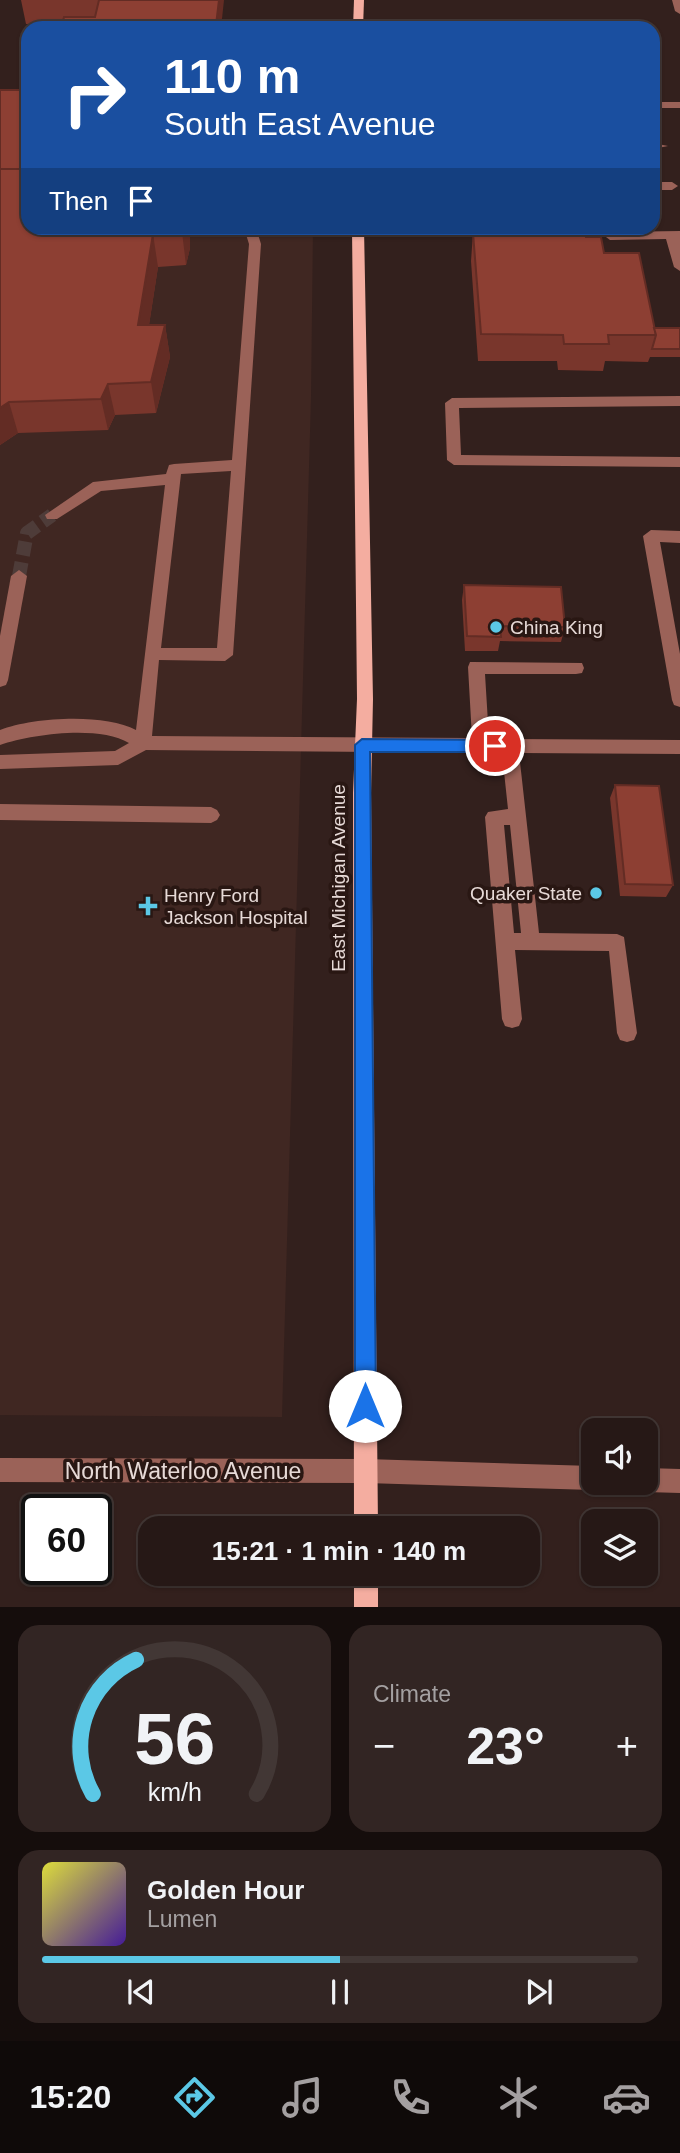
<!DOCTYPE html>
<meta charset="utf-8">
<style>
:root{--surface:#261816;--page:#322523;--text:#f1f3f6;--muted:#a4a0a1;--line:#423735;--accent:#5bc8e6}
body{margin:0;font-family:Arial,sans-serif;background:var(--page);color:var(--text);height:100vh;display:flex;flex-direction:column;font-size:26px;white-space:nowrap}
*{box-sizing:border-box;margin:0}
p{font-size:23px;color:var(--muted)}
.icon{flex:none;width:38px;height:38px;fill:none;stroke:currentColor;stroke-width:2;stroke-linecap:round;stroke-linejoin:round}
.map{position:relative;height:1607px;overflow:hidden}
.side{display:flex;flex-direction:column;gap:18px;padding:18px;background:#150d0c;flex:1}
.side>*{flex:none}
.hud{position:absolute;left:21px;top:21px;width:639px;height:214px;border-radius:21px;box-shadow:0 2px 5px #0004,0 0 0 2px var(--line);background:#1a4fa0;color:#fff;overflow:hidden}
.buttons{position:absolute;left:581px;top:1418px;display:grid;gap:14px}
.buttons a{display:grid;place-items:center;width:77px;height:77px;border-radius:14px;background:var(--surface);box-shadow:0 2px 5px #0004,0 0 0 2px var(--line);font-size:35px}
.speed{position:absolute;left:21px;top:1494px;display:flex;gap:14px;font-size:35px;font-weight:700;text-align:center}
.speed>*{display:grid;place-content:center;width:91px;height:91px;border-radius:50%;background:var(--surface);box-shadow:0 2px 5px #0004,0 0 0 2px var(--line);line-height:1}
.speed .limit{border:4px solid #111;border-radius:10px;background:#fff;color:#111}
.pin{position:absolute;display:grid;place-items:center;width:60px;height:60px;color:#fff;margin:-30px;border:4px solid #fff;border-radius:50%;box-shadow:0 2px 7px #0007}
.me{position:absolute;width:77px;margin:-38px;rotate:0deg;stroke-linejoin:round;filter:drop-shadow(0 0 5px #0008)}
.turn{display:flex;align-items:center;gap:24px;height:147px;padding:0 28px;font-size:32px}
.turn .icon{width:91px;height:91px;stroke-width:2.5}
.turn b{display:block;font-size:49px;line-height:60px}
.then{display:flex;align-items:center;height:66px;padding:0 28px;background:#0003;gap:14px;font-size:26px}
.big{font-size:52px;font-weight:700;line-height:1.1}
.side .card{flex:1;display:flex;flex-direction:column;justify-content:center;gap:10px;min-width:0;padding:0 24px;border-radius:21px;background:var(--page)}
.side .dial{align-items:center;gap:0}
.dial svg{height:182px;overflow:visible;fill:none;stroke:var(--line);stroke-width:7;stroke-linecap:round;text-anchor:middle}
.dial text{fill:var(--text);stroke:none}
.song{display:flex;align-items:center;gap:21px}
.cover{width:84px;height:84px;border-radius:10px;background:linear-gradient(135deg,hsl(60 70% 55%),hsl(260 70% 35%))}
.played{height:7px;border-radius:4px;background:linear-gradient(90deg,var(--accent) 50%,var(--line) 50%)}
.keys{display:flex;justify-content:space-around;direction:ltr}
.heat{display:flex;justify-content:space-between;align-items:center;font-size:38px;direction:ltr}
.side .tiles{flex:1;display:grid;gap:18px;grid-template-columns:1fr 1fr}
.card:last-child{grid-column:span 2}
.trip{position:absolute;left:138px;top:1516px;width:402px;height:70px;border-radius:21px;background:var(--surface);box-shadow:0 2px 5px #0004,0 0 0 2px var(--line);font-weight:700;line-height:70px;text-align:center}
.tabs{display:flex;height:112px;justify-content:space-around;align-items:center;background:#0f0a09;color:var(--muted)}
.tabs .icon{width:49px;height:49px}
.tabs .active{color:var(--accent)}
.tabs b{font-size:32px;color:var(--text)}
.map>svg:first-child{display:block}
.built{fill:#402722}
.lines{fill:none;stroke-linecap:round;stroke-linejoin:round}
.minor-tunnel{stroke:#4e3c39;stroke-width:14;stroke-dasharray:14 7;stroke-linecap:butt}
.minor{fill:#9b6258;fill-rule:evenodd}
.major{fill:#f4ada0;fill-rule:evenodd}
.wall{fill:#79362c}
.shaded-wall{fill:#632c24}
.building{fill:#8d3f33;stroke:#632c24;stroke-width:2}
.route{fill:#1a73e8;stroke:#114b97;stroke-width:2}
.poi-dot{fill:#5bc8e6;stroke:#291713;stroke-width:2.5}
.labels{text-anchor:middle;dominant-baseline:central;stroke-width:7;stroke-linejoin:round;paint-order:stroke}
.poi-label{font-size:19px;fill:#e7dad7;stroke:#291713;text-anchor:start}
.street-label{font-size:19px;fill:#e7dad7;stroke:#291713}
.near-street-label{font-size:23px;fill:#e7dad7;stroke:#291713}
</style>
<div class="map">
<svg width="680" height="1607" viewBox="0 0 680 1607">
<rect width="100%" height="100%" fill="#33201d"/>
<polygon class="built" points="0,94 28,228 313,228 311,397 282,1417 0,1415"/>
<g class="lines">
<polyline class="minor-tunnel" points="19,576 27,533 52,515"/>
<g class="minor">
<polygon points="672,0 680,0 680,14 675,11"/>
<rect x="653" y="102" width="27" height="6"/>
<polygon points="653,143 668,146 653,149"/>
<polygon points="653,182 672,182 678,186 672,190 653,190"/>
<path d="M244,228H256L261,244L233,655L225,661L159,660L152,736L472,738L468,667L470,662L582,663L584,668L582,673L576,674H485L489,739L680,740V754L519,753L539,933L617,934L624,937L637,1033L634,1040L627,1042L620,1040L617,1033L609,951L515,950L522,1019L519,1026L512,1028L505,1026L502,1019L485,817L488,812L508,809L502,753L146,750L118,765L0,769V755L115,751L129,743C99,725 32,734 0,745V730C33,717 105,713 136,730L165,485L101,491L57,519H47L45,515L93,482L166,474L169,465L174,464L232,460L249,244ZM231,471L217,648H161L181,474ZM504,825H510L521,933H514Z"/>
<path d="M502,228H543C534,234 511,234 502,228Z"/>
<polygon points="594,228 607,228 613,232 680,231 680,271 674,267 666,239 610,240"/>
<polygon points="680,396 680,406 459,408 461,455 680,457 680,467 454,465 447,460 445,403 452,398"/>
<polygon points="651,530 680,531 680,543 660,542 680,654 680,707 674,705 672,700 643,536"/>
<polygon points="19,570 27,576 8,680 6,685 0,687 0,636 11,576"/>
<polygon points="0,804 211,807 217,810 220,815 217,820 211,823 0,820"/>
<polygon points="0,1458 366,1459 593,1466 593,1482 603,1482 601,1486 593,1490 366,1483 0,1482"/>
<polygon points="646,1468 680,1469 680,1493 646,1492 638,1488 635,1482 646,1482"/>
</g>
<g class="major">
<polygon points="354,0 364,0 363,28 353,28"/>
<polygon points="352,228 364,228 373,699 371,793 378,1528 354,1528 353,793 357,699"/>
<rect x="354" y="1573" width="24" height="34"/>
</g>
</g>
<g class="wall">
<polygon points="21,0 224,0 62,25 62,24 26,24"/>
<polygon points="0,90 28,228 190,228 190,248 186,265 158,267 149,325 165,325 170,357 156,413 115,415 108,430 18,433 0,445"/>
<polygon points="556,230 579,234 586,237 604,253 654,328 680,328 680,357 650,357 648,362 605,361 603,371 558,370 557,361 478,361 471,261 473,233 556,234"/>
<polygon points="464,585 565,627 561,642 500,641 498,651 465,651 462,600"/>
<polygon points="615,785 673,885 666,897 620,896 610,798"/>
</g>
<g class="shaded-wall">
<polygon points="219,0 224,0 221,28 216,28"/>
<polygon points="183,228 190,228 190,248 186,265 182,232"/>
<polygon points="153,234 158,267 144,357 138,325"/>
<polygon points="165,325 170,357 156,413 151,382"/>
<polygon points="108,384 115,415 108,430 101,399"/>
<polygon points="9,402 18,433 0,445 0,408"/>
</g>
<g class="building">
<polygon points="99,0 219,0 216,25 231,26 231,28 55,28 56,25 62,25 64,17 95,17"/>
<rect x="0" y="90" width="28" height="79"/>
<polygon points="0,169 28,169 28,228 183,228 182,232 153,234 138,325 165,325 151,382 108,384 101,399 9,402 0,408"/>
<polygon points="556,230 579,230 579,234 557,234"/>
<polygon points="473,233 586,234 586,237 601,237 604,253 639,253 656,335 608,335 609,344 564,344 563,335 481,334"/>
<polygon points="654,328 680,328 680,349 652,349 656,335"/>
<polygon points="464,585 561,587 565,627 500,626 501,637 467,636"/>
<polygon points="615,785 659,786 673,885 625,884"/>
</g>
<polygon class="route" points="362,739 495,740 503,746 495,752 370,752 376,1406 373,1413 365,1416 358,1413 355,1406 355,745"/>
<g class="poi-dot">
<circle cx="496" cy="627" r="7"/>
<circle cx="596" cy="893" r="7"/>
<path d="M144.5 895.5h7v7h7v7h-7v7h-7v-7h-7v-7h7z"/>
</g>
<g class="labels">
<g class="poi-label">
<text x="510" y="627">China King</text>
<text x="582" y="893" text-anchor="end">Quaker State</text>
<text x="164" y="895">Henry Ford<tspan x="164" dy="22">Jackson Hospital</tspan></text>
</g>
<g class="street-label">
<text transform="translate(338 878) rotate(-90)">East Michigan Avenue</text>
</g>
<g class="near-street-label">
<text x="183" y="1471">North Waterloo Avenue</text>
</g>
</g>
</svg>
<div class="buttons">
<a><svg class="icon" aria-label="sound" viewBox="0 0 24 24"><path d="M4 9h4l5-4v14l-5-4H4zM17 9q2 3 0 6"/></svg></a>
<a><svg class="icon" aria-label="layers" viewBox="0 0 24 24"><path d="M12 4l9 5-9 5-9-5zM3 14l9 5 9-5"/></svg></a>
</div>
<div class="speed"><div class="limit">60</div></div>
<div class="pin" style="left:495px;top:746px;background:#d93025"><svg class="icon" aria-label="arrive" viewBox="0 0 24 24"><path d="M6 21V4h12l-3 4 3 4H6"/></svg></div>
<svg class="me" style="left:365px;top:1406px" viewBox="-20 -20 40 40"><circle r="19" fill="#fff"/><path d="M0-13L10 11 0 6-10 11z" fill="#1a73e8"/></svg>
<div class="trip">15:21 · 1 min · 140 m</div>
<div class="hud">
<div class="turn"><svg class="icon" aria-label="right" viewBox="0 0 24 24"><path d="M7 20v-9h11M14 6l5 5-5 5"/></svg><div><b>110 m</b>South East Avenue</div></div>
<div class="then">Then<svg class="icon" aria-label="arrive" viewBox="0 0 24 24"><path d="M6 21V4h12l-3 4 3 4H6"/></svg></div>
</div>
</div>
<section class="side">
<div class="tiles">
<div class="card dial"><svg viewBox="0 0 100 80">
<path d="M14 69A42 42 0 1 1 86 69"/>
<path d="M14 69A42 42 0 0 1 33 10" stroke="#5bc8e6"/>
<text x="50" y="56" font-size="32" font-weight="700">56</text>
<text x="50" y="72" font-size="11">km/h</text>
</svg></div>
<div class="card"><p>Climate</p>
<div class="heat"><a>−</a><b class="big">23°</b><a>+</a></div>
</div>
<div class="card">
<div class="song"><i class="cover"></i><div><b>Golden Hour</b><p>Lumen</p></div></div>
<div class="played"></div>
<div class="keys"><svg class="icon" aria-label="previous" viewBox="0 0 24 24"><path d="M18 5L8 12l10 7zM5 5v14"/></svg><svg class="icon" aria-label="pause" viewBox="0 0 24 24"><path d="M8 5v14M16 5v14"/></svg><svg class="icon" aria-label="next" viewBox="0 0 24 24"><path d="M6 5l10 7-10 7zM19 5v14"/></svg></div>
</div>
</div>
</section>
<nav class="tabs">
<b>15:20</b>
<svg class="icon active" aria-label="directions" viewBox="0 0 24 24"><path d="M12 3l9 9-9 9-9-9zM9 14v-3h6M13 9l2 2-2 2"/></svg>
<svg class="icon" aria-label="music" viewBox="0 0 24 24"><path d="M9 18V5l10-2v13"/><circle cx="6" cy="18" r="3"/><circle cx="16" cy="16" r="3"/></svg>
<svg class="icon" aria-label="phone" viewBox="0 0 24 24"><path d="M5 4h4l2 5-3 2q2 4 5 5l2-3 5 2v4C11 20 4 13 5 4z"/></svg>
<svg class="icon" aria-label="climate" viewBox="0 0 24 24"><path d="M12 3v18M4 7l16 10M4 17L20 7"/></svg>
<svg class="icon" aria-label="car" viewBox="0 0 24 24"><path d="M5 17H2v-5l4-1 3-4h7l3 4 3 1v5h-3M9 17h6M6 11h13"/><circle cx="7" cy="17" r="2"/><circle cx="17" cy="17" r="2"/></svg>
</nav>
